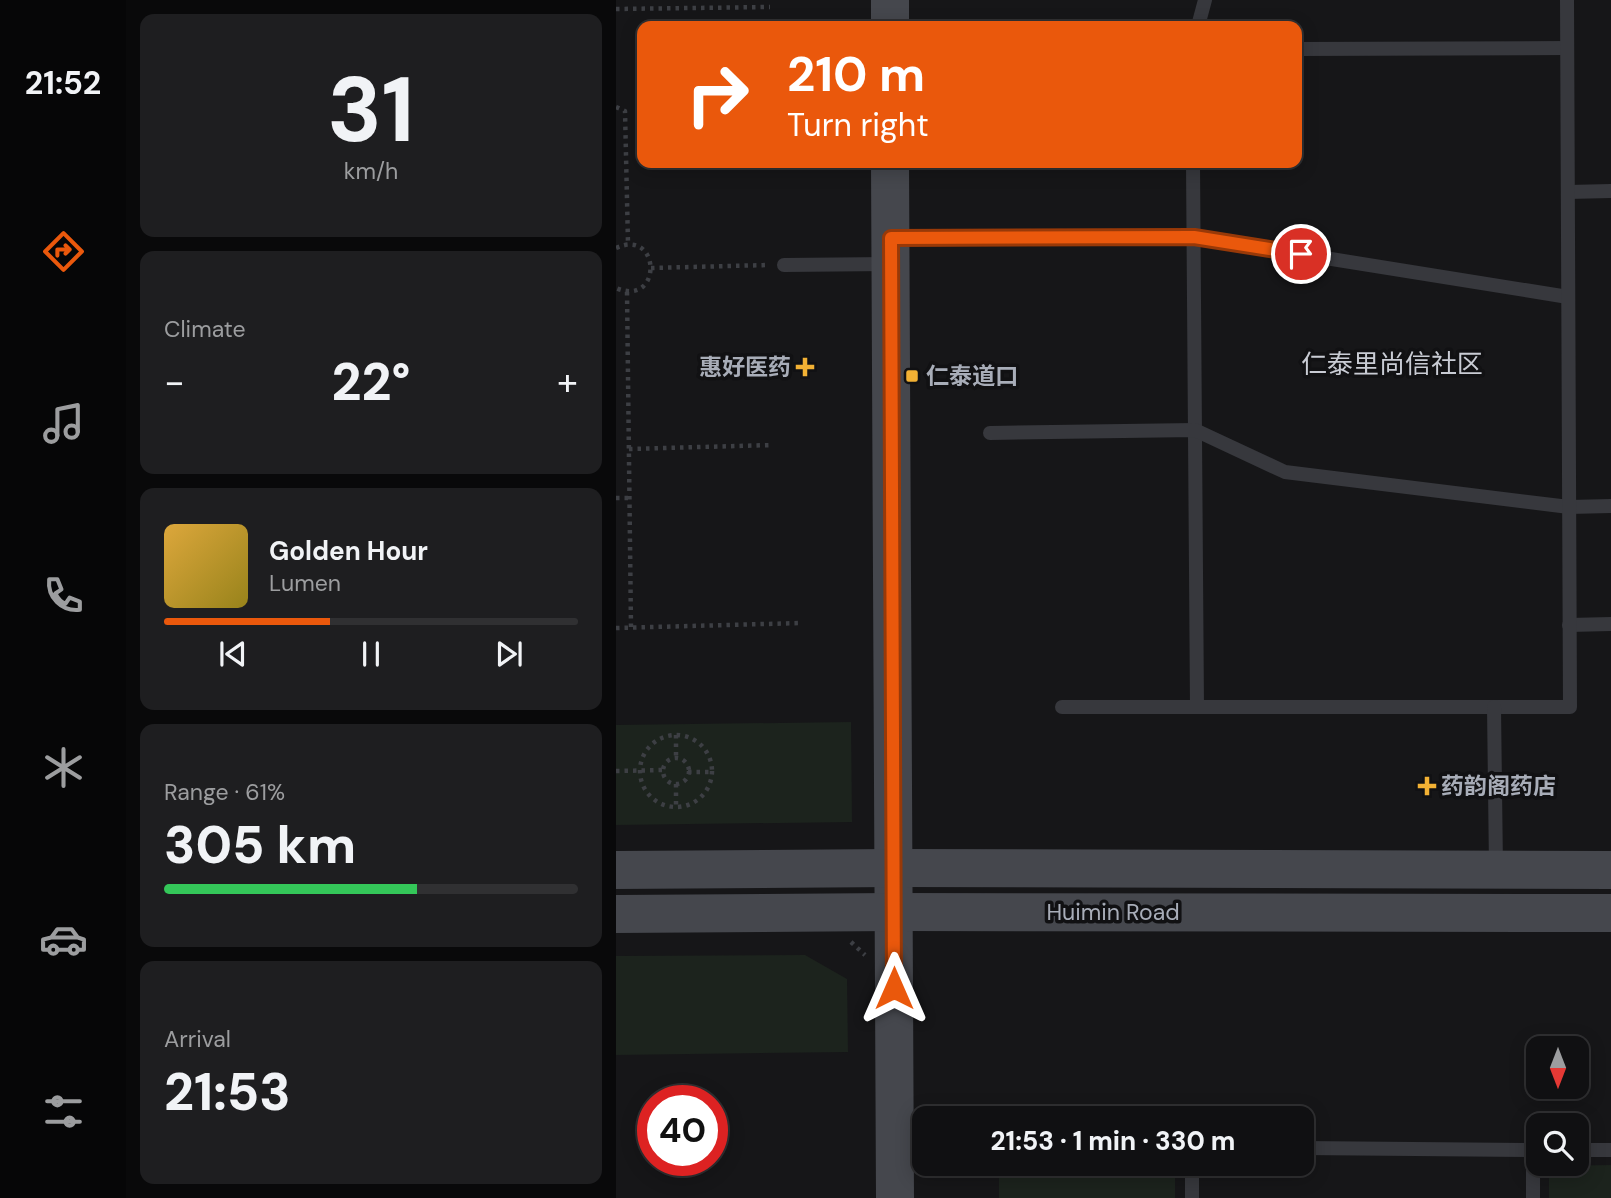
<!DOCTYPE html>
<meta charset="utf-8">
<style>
:root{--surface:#101012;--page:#1e1e20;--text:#f1f3f6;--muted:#9c9d9f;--line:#303032;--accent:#ea580c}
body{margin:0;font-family:"DM Sans","Noto Sans SC",sans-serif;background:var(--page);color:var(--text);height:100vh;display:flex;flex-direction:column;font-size:26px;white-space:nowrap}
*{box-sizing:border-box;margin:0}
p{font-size:23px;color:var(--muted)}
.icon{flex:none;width:38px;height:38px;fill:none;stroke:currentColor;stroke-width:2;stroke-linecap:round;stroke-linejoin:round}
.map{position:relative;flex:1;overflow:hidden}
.sheet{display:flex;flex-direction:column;gap:14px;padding:14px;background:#09090a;width:490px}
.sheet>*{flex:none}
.banner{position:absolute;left:21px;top:21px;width:665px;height:147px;border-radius:14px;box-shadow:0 4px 18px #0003,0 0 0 2px var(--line);background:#ea580c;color:#fff;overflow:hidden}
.needle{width:46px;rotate:180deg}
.controls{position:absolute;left:910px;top:1036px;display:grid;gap:14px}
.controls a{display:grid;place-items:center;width:63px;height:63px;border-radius:14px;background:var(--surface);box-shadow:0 4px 18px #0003,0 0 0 2px var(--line);font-size:35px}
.speed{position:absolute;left:21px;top:1085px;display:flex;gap:14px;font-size:35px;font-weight:700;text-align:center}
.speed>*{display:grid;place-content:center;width:91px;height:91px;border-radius:50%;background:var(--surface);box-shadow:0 4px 18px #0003,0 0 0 2px var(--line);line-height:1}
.speed .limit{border:10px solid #d22;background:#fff;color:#111}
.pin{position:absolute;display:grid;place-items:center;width:60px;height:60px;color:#fff;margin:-30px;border:4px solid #fff;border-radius:50%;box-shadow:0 2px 7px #0007}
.me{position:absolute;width:77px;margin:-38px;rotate:0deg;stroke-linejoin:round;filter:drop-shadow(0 0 5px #0008)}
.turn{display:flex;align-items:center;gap:24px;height:147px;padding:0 35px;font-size:32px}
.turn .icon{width:91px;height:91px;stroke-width:2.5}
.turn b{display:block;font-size:49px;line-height:60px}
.big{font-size:52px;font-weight:800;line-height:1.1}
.sheet .tile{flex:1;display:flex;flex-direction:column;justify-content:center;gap:10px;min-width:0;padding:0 24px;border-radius:14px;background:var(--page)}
.sheet .dial{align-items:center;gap:0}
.dial b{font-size:91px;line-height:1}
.song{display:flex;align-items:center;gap:21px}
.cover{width:84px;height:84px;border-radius:10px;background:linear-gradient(135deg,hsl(40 70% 55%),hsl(50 70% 35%))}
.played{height:7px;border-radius:4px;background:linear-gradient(90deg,var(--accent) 40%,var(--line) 40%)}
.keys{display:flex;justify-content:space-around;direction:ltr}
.heat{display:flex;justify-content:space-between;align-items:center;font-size:38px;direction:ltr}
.charge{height:10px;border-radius:5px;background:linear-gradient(90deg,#34c759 61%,var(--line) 0)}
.trip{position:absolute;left:296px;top:1106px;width:402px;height:70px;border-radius:14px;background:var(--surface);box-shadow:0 4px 18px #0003,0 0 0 2px var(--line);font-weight:800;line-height:70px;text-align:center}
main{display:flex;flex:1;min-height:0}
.dock{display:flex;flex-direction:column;width:126px;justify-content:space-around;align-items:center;background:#060607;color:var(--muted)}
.dock .icon{width:49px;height:49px}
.dock .current{color:var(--accent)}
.dock b{font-size:32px;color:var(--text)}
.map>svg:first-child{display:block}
.green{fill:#1c231d}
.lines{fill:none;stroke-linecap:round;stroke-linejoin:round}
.path{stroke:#3d3f44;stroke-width:4.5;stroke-dasharray:3.5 5;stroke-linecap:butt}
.lane{stroke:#37383d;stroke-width:14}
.secondary{stroke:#45474d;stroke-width:38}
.route-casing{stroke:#983908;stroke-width:18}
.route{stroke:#ea580c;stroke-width:12}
.poi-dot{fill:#f2b134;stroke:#111113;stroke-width:2.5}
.labels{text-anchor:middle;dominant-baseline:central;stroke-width:7;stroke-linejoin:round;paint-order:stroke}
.poi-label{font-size:23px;font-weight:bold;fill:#a8adb8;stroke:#111113;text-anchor:start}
.street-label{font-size:23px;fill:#a8adb8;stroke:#111113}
.quarter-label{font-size:26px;fill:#c9ccd4;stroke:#111113}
</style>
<main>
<nav class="dock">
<b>21:52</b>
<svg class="icon current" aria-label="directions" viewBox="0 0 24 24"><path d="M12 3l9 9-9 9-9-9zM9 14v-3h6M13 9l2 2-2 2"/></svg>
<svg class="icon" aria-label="music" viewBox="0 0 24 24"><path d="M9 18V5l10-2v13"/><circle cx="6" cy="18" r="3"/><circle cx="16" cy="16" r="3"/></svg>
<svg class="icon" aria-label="phone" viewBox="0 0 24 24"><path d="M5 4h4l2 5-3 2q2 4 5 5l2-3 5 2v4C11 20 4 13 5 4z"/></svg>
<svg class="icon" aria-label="climate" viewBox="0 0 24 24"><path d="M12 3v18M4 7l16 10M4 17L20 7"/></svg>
<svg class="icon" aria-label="car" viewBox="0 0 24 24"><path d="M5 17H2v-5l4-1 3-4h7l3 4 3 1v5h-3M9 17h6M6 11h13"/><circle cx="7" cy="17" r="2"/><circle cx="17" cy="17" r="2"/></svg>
<svg class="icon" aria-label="filters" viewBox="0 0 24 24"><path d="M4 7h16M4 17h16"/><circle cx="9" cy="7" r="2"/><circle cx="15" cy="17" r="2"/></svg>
</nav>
<section class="sheet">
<div class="tile dial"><b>31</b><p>km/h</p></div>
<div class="tile"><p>Climate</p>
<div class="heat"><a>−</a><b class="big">22°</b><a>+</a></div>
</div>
<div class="tile">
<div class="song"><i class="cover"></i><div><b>Golden Hour</b><p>Lumen</p></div></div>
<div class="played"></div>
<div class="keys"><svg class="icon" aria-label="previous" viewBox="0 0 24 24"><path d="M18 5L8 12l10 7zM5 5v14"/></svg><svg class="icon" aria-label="pause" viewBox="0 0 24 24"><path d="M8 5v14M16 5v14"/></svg><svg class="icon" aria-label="next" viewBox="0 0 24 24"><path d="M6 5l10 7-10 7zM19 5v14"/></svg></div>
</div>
<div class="tile"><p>Range · 61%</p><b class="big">305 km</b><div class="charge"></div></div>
<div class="tile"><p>Arrival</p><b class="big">21:53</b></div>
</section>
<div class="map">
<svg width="995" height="1198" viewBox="0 0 995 1198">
<rect width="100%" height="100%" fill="#161618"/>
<g class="green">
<polygon points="235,722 236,822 0,825 0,725"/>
<polygon points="189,955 231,979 232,1052 0,1055 0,956"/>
<rect x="383" y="1164" width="176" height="34"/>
<polygon points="995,1165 995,1198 933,1198 933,1166"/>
</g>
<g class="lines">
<g class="path">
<polyline points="0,9 154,7"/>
<polyline points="0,107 9,111 12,244"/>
<path d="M0,248C45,227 47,308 0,288"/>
<polyline points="35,268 153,265"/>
<polyline points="11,292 15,627"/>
<polyline points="13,449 157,445"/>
<polyline points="0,498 14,498"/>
<polyline points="0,628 186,623"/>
<polyline points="60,735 60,758"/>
<circle cx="60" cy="771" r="36"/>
<circle cx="60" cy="771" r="13"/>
<polyline points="0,771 47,770"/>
<polyline points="72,772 95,772"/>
<polyline points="60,784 60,806"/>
<polyline points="235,942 249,955"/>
</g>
<g class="lane">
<polyline points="582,26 589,0"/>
<polyline points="681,49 951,48"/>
<polyline points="577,163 581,707"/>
<polyline points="952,192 995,191"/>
<polyline points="276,238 578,237 952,297"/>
<polyline points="168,265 273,264"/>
<polyline points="374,433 579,430 669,472 953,507 995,506"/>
<polyline points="953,625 995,624"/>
<polyline points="446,707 954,707 951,0"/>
<polyline points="878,707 880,868"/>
<polyline points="686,1148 917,1150 917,1198"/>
<polyline points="961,1150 995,1150"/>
<polyline points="576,1164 576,1198"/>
</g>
<g class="secondary">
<polyline points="274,0 274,26"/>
<polyline points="274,163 279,1198"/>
<polyline points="0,870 277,868 995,870"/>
<polyline points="0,914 277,912 995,913"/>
</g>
</g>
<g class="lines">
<defs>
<polyline id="route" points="278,988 275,238 578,237 685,254"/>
</defs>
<use href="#route" class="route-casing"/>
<use href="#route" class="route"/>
</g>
<g class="poi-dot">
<path d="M185.5 356.5h7v7h7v7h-7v7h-7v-7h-7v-7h7z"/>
<rect x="289" y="369" width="14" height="14" rx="3.5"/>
<path d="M807.5 775.5h7v7h7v7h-7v7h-7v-7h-7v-7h7z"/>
</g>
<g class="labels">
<g class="poi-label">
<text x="175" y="367" text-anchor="end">惠好医药</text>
<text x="310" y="376">仁泰道口</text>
<text x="825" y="786">药韵阁药店</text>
</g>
<g class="street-label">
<text x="497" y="912">Huimin Road</text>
</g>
<g class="quarter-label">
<text x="776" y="364">仁泰里尚信社区</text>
</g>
</g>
</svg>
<div class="controls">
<a><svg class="needle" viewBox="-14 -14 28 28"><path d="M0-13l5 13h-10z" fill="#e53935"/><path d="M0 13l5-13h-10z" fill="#9c9d9f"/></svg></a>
<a><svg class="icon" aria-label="search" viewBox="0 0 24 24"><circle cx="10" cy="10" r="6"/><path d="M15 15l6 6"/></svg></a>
</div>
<div class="speed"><div class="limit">40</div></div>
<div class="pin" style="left:685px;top:254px;background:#d93025"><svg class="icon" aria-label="arrive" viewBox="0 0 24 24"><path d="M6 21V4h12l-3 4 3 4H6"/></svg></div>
<svg class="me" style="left:278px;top:988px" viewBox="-20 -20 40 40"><path d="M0-17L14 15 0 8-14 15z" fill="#ea580c" stroke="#fff" stroke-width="4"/></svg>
<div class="trip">21:53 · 1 min · 330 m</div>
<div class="banner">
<div class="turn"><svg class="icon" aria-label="right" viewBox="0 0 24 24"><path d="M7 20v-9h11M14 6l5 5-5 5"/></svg><div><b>210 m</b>Turn right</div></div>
</div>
</div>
</main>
